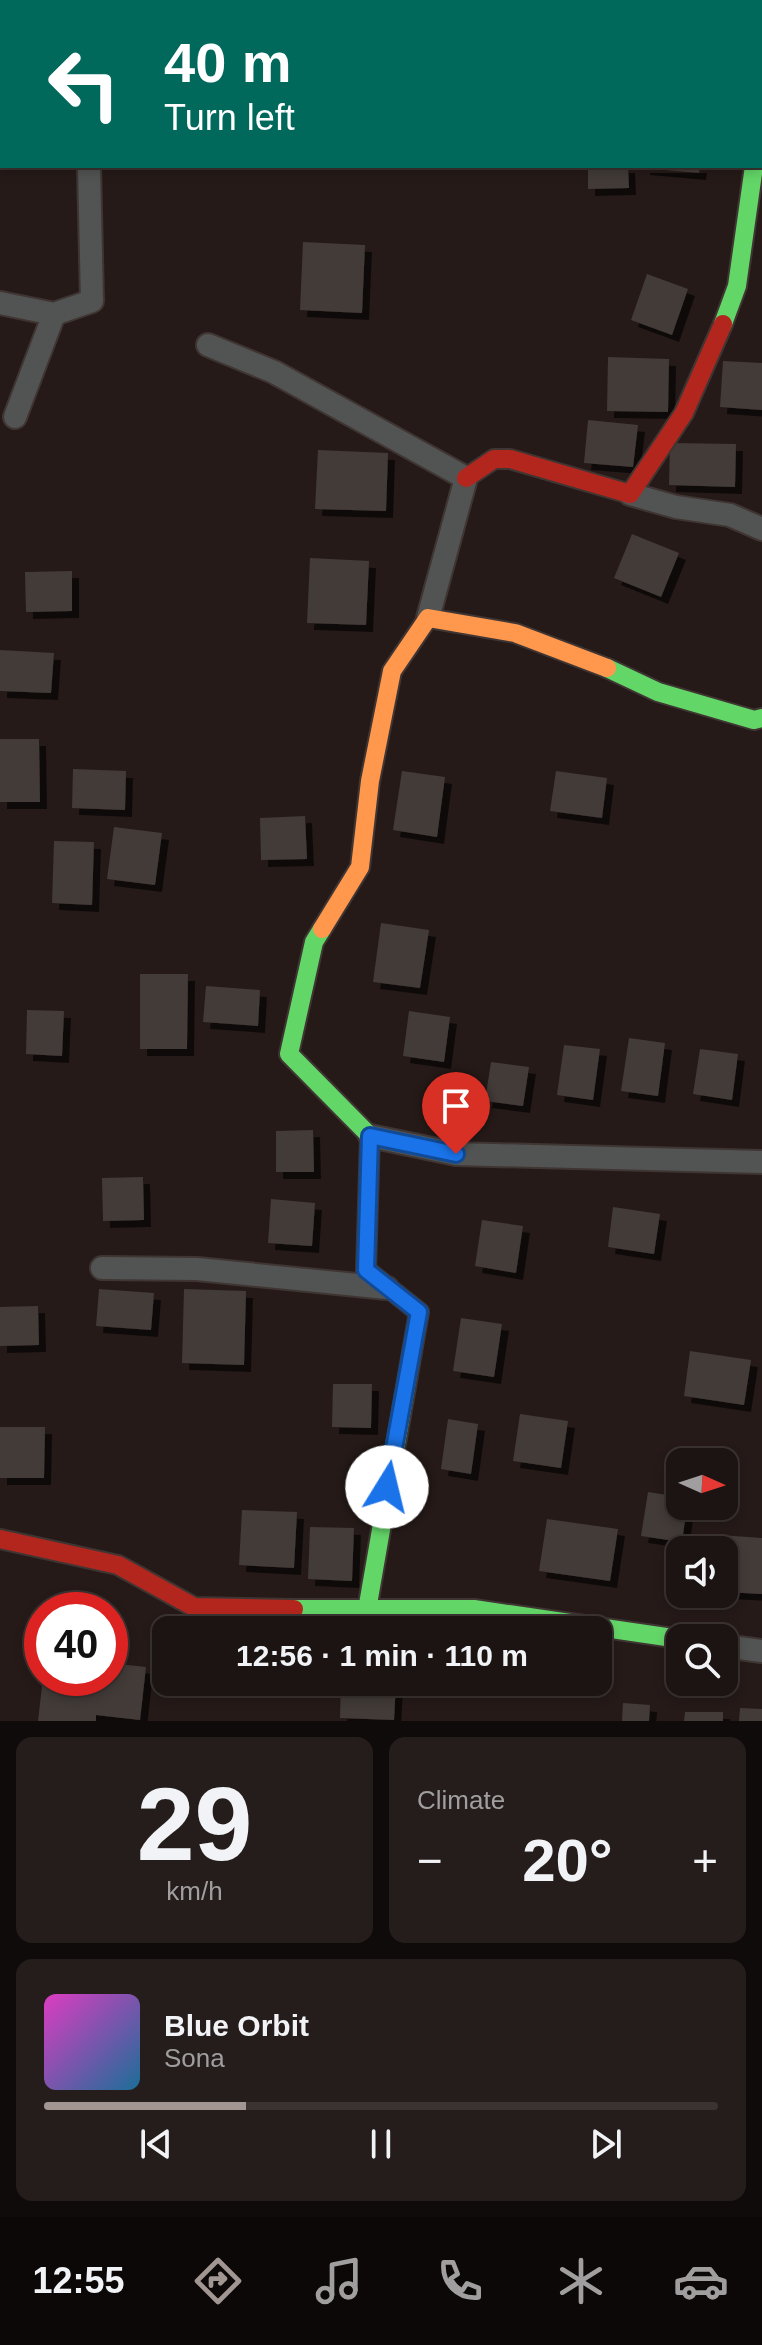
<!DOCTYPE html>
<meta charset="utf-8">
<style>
:root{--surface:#1c1412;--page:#251d1b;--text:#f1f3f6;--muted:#a09e9f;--line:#3a3332;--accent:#a29693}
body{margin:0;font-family:Arial,sans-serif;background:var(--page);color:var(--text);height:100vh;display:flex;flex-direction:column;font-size:30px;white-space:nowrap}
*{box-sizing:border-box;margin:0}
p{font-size:26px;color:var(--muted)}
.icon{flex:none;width:44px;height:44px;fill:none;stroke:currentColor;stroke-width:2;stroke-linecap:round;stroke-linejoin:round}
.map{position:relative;height:1721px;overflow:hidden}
.details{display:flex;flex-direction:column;gap:16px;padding:16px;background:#0f0b0a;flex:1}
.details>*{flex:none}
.banner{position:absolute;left:0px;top:0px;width:762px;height:168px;box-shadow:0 4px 12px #0003,0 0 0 2px var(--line);background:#00695c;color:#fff;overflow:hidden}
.needle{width:52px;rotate:93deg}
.tools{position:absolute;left:666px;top:1448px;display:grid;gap:16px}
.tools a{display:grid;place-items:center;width:72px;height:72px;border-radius:16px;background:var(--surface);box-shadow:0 4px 12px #0003,0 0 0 2px var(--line);font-size:40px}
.speed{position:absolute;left:24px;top:1592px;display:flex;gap:16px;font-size:40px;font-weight:700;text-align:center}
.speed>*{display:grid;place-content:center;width:104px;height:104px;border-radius:50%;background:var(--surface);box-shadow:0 4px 12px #0003,0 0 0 2px var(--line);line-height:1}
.speed .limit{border:12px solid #d22;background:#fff;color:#111}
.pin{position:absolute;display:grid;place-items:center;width:68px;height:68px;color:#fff;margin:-82px -34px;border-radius:50% 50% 50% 0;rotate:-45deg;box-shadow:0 0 8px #0007}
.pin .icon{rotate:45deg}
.me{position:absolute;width:88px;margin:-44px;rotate:9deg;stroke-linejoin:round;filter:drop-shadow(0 0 6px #0008)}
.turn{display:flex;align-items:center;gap:28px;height:168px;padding:0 32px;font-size:36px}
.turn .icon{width:104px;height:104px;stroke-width:2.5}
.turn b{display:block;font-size:56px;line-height:68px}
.big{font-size:60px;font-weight:700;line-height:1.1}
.details .widget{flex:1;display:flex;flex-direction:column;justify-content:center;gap:12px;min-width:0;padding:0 28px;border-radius:16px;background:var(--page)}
.details .dial{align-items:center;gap:0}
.dial b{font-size:104px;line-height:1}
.song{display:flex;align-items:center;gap:24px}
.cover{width:96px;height:96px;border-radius:12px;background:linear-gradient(135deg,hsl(310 70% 55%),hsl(200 70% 35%))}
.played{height:8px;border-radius:4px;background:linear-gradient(90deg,var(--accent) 30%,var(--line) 30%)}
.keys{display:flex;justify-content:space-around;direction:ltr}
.heat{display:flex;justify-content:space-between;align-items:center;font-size:44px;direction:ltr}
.details .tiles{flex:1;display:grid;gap:16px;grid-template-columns:1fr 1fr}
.widget:last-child{grid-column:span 2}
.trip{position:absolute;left:152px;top:1616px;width:460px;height:80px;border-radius:16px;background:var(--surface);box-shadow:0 4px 12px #0003,0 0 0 2px var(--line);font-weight:700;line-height:80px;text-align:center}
.menu{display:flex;height:128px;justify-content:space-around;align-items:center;background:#0b0807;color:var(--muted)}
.menu .icon{width:56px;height:56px}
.menu .current{color:var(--accent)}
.menu b{font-size:36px;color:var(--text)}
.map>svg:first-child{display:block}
.building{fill:#433a38;filter:url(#shadow)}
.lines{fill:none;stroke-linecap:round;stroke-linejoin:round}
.street-casing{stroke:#3f3533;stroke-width:26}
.fast-casing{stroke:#3f3533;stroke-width:22}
.slow-casing{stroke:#3f3533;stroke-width:22}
.jam-casing{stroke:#3f3533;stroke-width:22}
.street{stroke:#525453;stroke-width:22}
.fast{stroke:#63d668;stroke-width:18}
.slow{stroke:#ff974d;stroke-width:18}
.jam{stroke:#b3261e;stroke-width:18}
.route-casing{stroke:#114b97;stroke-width:20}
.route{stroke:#1a73e8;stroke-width:14}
</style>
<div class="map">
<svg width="762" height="1721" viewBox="0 0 762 1721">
<defs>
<filter id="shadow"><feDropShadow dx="7" dy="7" stdDeviation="0" flood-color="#0009"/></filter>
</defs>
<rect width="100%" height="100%" fill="#251a18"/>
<g class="building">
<polygon points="588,166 628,166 629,188 588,189"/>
<polygon points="643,166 700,166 699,173 643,168"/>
<polygon points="303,242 365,245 362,313 300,310"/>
<polygon points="647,274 688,289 672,335 631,320"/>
<polygon points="608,357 669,359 668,412 607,411"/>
<polygon points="723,361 762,363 762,410 720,407"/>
<polygon points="588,420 638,425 633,467 584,463"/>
<polygon points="670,443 736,444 735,487 669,485"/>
<polygon points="318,450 388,453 386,511 315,509"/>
<polygon points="632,534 679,553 661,597 614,578"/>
<polygon points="310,558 369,561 366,625 307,623"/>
<polygon points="72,571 72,611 26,612 25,572"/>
<polygon points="0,650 54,653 51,693 0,691"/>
<polygon points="0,739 39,739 40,802 0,802"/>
<polygon points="73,769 126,771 125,810 72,808"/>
<polygon points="402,771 445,777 437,837 393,830"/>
<polygon points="556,771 607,778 602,818 550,811"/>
<polygon points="305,816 307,859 261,860 260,818"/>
<polygon points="114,827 162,833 155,885 107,879"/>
<polygon points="54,841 94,842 92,905 52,903"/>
<polygon points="381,923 429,930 420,988 373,982"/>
<polygon points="140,974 188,974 187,1049 140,1049"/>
<polygon points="206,986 260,990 258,1026 203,1022"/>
<polygon points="27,1010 64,1011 62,1056 26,1054"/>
<polygon points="409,1011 450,1017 444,1062 403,1056"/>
<polygon points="629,1038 665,1043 658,1096 621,1091"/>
<polygon points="564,1045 600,1049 593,1100 557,1095"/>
<polygon points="700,1049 738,1054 732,1100 693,1094"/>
<polygon points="491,1062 529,1067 523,1106 485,1101"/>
<polygon points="313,1130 314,1172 276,1172 276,1131"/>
<polygon points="143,1177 144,1220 103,1221 102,1178"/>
<polygon points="271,1199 315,1203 312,1246 268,1243"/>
<polygon points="613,1207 660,1214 654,1254 608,1247"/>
<polygon points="482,1220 523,1226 516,1273 475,1266"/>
<polygon points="99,1289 154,1293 151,1330 96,1326"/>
<polygon points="184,1289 246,1291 244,1365 182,1363"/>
<polygon points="38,1306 39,1345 0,1346 0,1307"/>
<polygon points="461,1318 502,1324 494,1377 453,1371"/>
<polygon points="690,1351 751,1360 744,1405 684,1396"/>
<polygon points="333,1384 372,1384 371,1428 332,1427"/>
<polygon points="520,1414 568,1421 561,1468 513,1461"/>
<polygon points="448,1419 478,1424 471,1474 441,1469"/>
<polygon points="0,1427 45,1427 44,1478 0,1478"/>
<polygon points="648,1492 680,1497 680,1506 687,1506 682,1542 641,1536"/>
<polygon points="242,1510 297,1512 294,1568 239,1565"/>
<polygon points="547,1519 618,1529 610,1581 539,1571"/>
<polygon points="310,1527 354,1528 352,1581 308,1579"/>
<polygon points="719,1535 762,1538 762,1594 724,1592 724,1550 718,1550"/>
<polygon points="110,1663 146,1667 140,1720 96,1715 96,1721 38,1721 43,1678 110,1678"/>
<polygon points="341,1682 396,1682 394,1720 340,1718"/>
<polygon points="623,1703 650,1705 649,1721 622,1721"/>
<polygon points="740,1708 762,1709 762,1721 739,1721"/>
<polygon points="685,1712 723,1712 723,1721 684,1721"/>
</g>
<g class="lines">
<defs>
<g id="street">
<polyline points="86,0 86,2"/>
<polyline points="743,0 748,2"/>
<polyline points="760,126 762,112"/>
<polyline points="0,303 54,314 92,301 89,166"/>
<polyline points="208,345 274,372 466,478 428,618"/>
<polyline points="15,417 54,314"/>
<polyline points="630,494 676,507 730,515 762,529"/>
<polyline points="370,1136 456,1154 762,1162"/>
<polyline points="102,1268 197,1269 387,1288"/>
<polyline points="724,1646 762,1651"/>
</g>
<g id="fast">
<polyline points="723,324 737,286 754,166"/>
<polyline points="607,668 658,692 754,720 762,718"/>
<polyline points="322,929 314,942 289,1054 370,1136 366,1270 419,1312 367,1610"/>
<polyline points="294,1609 474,1609 680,1639"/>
</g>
<polyline id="slow" points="322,929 360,867 370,781 392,671 428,618 515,633 607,668"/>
<g id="jam">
<polyline points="466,478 494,459 510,459 630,494 684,413 723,324"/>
<polyline points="0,1539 118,1565 194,1607 294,1609"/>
</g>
</defs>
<use href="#street" class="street-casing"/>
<use href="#fast" class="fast-casing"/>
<use href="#slow" class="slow-casing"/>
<use href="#jam" class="jam-casing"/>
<use href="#street" class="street"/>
<use href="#fast" class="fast"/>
<use href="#slow" class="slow"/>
<use href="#jam" class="jam"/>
</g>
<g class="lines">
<defs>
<polyline id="route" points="387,1487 419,1312 366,1270 370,1136 456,1154"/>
</defs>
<use href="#route" class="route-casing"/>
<use href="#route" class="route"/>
</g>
</svg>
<div class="tools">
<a><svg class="needle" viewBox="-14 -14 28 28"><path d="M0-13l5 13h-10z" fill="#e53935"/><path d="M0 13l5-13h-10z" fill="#a09e9f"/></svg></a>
<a><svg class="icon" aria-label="sound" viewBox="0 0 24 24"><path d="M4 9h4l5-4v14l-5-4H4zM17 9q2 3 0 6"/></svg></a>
<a><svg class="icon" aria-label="search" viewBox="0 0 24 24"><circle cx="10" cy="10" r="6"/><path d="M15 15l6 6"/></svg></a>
</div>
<div class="speed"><div class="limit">40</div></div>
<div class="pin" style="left:456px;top:1154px;background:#d93025"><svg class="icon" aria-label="arrive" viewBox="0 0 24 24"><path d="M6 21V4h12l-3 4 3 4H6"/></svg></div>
<svg class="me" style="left:387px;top:1487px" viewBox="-20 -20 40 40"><circle r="19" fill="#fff"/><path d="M0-13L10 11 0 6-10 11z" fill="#1a73e8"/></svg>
<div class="trip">12:56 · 1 min · 110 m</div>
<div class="banner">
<div class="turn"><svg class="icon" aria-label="left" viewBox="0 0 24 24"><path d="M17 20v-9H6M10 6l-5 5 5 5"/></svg><div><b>40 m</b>Turn left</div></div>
</div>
</div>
<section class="details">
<div class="tiles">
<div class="widget dial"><b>29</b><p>km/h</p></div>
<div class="widget"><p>Climate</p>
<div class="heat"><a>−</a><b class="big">20°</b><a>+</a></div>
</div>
<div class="widget">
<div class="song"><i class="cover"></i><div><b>Blue Orbit</b><p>Sona</p></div></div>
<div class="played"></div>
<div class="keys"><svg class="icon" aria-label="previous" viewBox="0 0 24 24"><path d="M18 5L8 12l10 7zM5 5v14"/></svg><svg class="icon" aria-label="pause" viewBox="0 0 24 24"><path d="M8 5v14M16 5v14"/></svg><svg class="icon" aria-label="next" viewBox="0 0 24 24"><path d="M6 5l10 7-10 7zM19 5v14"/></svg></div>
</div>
</div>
</section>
<nav class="menu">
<b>12:55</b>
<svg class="icon current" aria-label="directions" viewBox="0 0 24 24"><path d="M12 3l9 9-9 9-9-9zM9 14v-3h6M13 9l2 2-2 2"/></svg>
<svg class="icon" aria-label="music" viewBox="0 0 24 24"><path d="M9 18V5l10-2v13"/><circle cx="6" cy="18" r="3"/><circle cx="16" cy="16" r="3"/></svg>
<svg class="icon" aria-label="phone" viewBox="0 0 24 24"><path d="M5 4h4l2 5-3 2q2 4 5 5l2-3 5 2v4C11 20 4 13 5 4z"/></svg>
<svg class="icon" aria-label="climate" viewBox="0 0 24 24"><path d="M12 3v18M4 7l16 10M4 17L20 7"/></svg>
<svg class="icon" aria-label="car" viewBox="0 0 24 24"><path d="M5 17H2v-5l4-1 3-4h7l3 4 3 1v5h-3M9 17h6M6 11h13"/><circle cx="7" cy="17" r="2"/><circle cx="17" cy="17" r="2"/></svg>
</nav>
